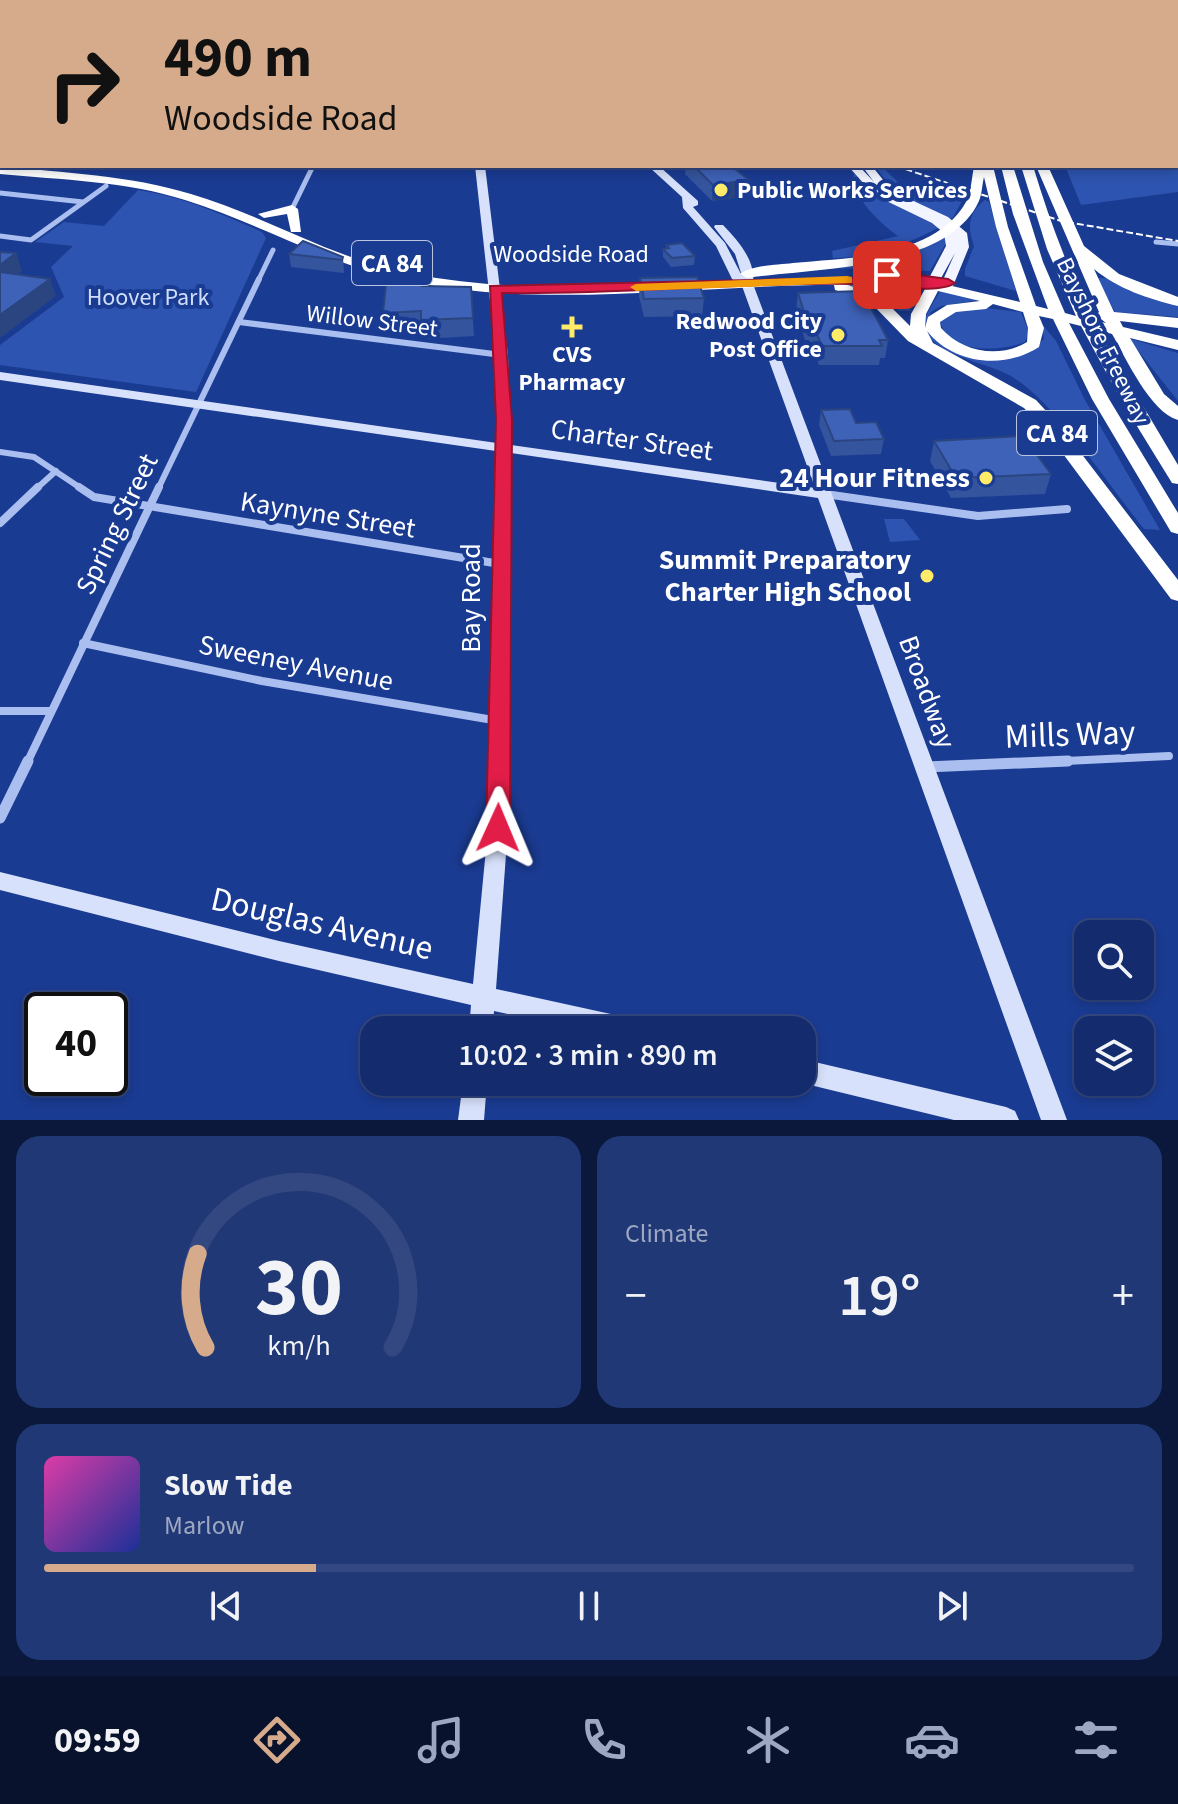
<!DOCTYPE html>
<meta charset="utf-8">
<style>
:root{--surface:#142c6e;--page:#213876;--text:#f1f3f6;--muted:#9da7c2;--line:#334881;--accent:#d6ab8b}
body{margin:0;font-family:"Source Sans 3",sans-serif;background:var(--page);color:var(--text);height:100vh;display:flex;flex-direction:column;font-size:30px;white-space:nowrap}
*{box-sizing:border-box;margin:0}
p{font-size:26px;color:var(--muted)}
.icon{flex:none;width:44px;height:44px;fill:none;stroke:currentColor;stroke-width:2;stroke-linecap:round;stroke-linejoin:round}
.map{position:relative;height:1120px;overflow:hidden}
.panel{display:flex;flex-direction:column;gap:16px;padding:16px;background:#0b183c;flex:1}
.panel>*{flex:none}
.banner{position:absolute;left:0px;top:0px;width:1178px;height:168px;box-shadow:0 4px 12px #0003,0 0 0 2px var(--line);background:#d6ab8b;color:#111;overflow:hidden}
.controls{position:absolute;left:1074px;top:920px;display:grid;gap:16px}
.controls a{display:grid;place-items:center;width:80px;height:80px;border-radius:16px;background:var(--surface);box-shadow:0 4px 12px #0003,0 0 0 2px var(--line);font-size:40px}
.speed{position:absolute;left:24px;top:992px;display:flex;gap:16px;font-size:40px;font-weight:700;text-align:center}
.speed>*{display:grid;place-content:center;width:104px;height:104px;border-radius:50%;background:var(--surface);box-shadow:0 4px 12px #0003,0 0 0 2px var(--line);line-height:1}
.speed .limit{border:4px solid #111;border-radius:12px;background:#fff;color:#111}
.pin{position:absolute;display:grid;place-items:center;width:68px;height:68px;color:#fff;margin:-34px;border-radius:16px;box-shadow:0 4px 12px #0006}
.me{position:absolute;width:88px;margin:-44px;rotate:1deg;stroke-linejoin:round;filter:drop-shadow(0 0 6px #0008)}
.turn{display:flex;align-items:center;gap:28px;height:168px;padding:0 32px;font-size:36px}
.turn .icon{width:104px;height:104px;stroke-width:2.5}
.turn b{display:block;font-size:56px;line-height:68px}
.big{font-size:60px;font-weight:600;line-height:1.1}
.panel .card{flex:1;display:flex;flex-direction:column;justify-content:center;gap:12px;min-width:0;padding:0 28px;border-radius:24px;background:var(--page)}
.panel .dial{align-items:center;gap:0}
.dial svg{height:208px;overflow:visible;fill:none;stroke:var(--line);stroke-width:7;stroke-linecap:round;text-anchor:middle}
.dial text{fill:var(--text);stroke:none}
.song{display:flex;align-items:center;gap:24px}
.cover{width:96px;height:96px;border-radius:12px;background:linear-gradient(135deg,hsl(320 70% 55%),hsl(230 70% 35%))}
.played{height:8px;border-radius:4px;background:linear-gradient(90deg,var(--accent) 25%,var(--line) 25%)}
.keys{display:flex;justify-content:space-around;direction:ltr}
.heat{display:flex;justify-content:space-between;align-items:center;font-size:44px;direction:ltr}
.panel .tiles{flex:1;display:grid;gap:16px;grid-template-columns:1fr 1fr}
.card:last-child{grid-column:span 2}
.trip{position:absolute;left:360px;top:1016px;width:456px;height:80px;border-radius:24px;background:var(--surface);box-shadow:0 4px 12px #0003,0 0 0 2px var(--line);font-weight:600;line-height:80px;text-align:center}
.dock{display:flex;height:128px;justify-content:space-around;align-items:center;background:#08122c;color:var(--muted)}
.dock .icon{width:56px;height:56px}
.dock .selected{color:var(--accent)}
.dock b{font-size:36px;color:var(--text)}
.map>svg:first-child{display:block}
.green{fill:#2d54b0}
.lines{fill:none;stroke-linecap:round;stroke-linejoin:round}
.street-far4{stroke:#aabeef;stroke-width:4}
.street-far3{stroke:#aabeef;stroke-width:5}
.street-far2{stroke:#aabeef;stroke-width:6}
.street-far1{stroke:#aabeef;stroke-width:8}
.street{stroke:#aabeef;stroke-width:11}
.secondary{fill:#d7e1fb;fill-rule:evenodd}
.primary{fill:#f2f5ff;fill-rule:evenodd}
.highway{fill:#fff;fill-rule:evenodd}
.rail{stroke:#fff;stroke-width:2;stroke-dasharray:7 3;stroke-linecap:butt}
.wall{fill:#35549e}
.shaded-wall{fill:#2b4581}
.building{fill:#3e62b8;stroke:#2b4581;stroke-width:2}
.route{fill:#e11d48;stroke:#92132f;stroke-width:2}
.slow{fill:#f59e0b}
.poi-dot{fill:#ffeb68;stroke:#1a3b92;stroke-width:3}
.labels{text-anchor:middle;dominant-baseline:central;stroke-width:8;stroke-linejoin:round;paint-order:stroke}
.far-poi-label{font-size:24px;font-weight:bold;fill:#fff;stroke:#1a3b92;text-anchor:start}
.far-street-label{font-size:24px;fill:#fff;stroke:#1a3b92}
.far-park-label{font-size:24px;fill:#d0ddfb;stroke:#1a3b92}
.shield{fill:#1a3b92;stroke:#bac4de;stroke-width:2}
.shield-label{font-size:26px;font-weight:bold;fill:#fff}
.street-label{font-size:28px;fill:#fff;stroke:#1a3b92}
.poi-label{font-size:28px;font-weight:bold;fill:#fff;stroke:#1a3b92;text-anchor:end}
.near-street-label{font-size:34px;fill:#fff;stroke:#1a3b92}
</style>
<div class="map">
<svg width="1178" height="1120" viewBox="0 0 1178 1120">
<rect width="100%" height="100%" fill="#1a3b92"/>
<g class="green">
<polygon points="1178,132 1178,192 1081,205 1065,166 1176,166"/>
<path d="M875,167H883C901,187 915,197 941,201L953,193L966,194L952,219L900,197Z"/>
<path d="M854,173C875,202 910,210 940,227C908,244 871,258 833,258L832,251L898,236C881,224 849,195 854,173Z"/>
<path d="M138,190C182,196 221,214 262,232L266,238L196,392L0,365V345L64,297L51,267L73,246L35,242L64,222L104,226Z"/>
<path d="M985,200L989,202L1016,291L965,276V269L974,246C967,227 968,213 985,200Z"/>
<path d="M946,233V243L930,271L830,268C877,264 905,255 946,233Z"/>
<polygon points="1096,278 1110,278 1178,305 1178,317 1115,312"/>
<polygon points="859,285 919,290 910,311 899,311 881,294"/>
<path d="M940,291L979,300L941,306L931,312L926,326C936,334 950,348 962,351C989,359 1024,361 1044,339L1042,324L1056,341L1085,400L1160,530L1144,529C1110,487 1053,399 1009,375C980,360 935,357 921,324Z"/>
<path d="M976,307L1021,312L1029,332L1025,342C1000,352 944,355 940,319L946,313Z"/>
<polygon points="1128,338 1178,353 1178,401"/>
<polygon points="884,519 904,519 920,540 890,542"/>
</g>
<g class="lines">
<g class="street-far4">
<polyline points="26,0 30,2"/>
<polyline points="213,0 236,2"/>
<polyline points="458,0 487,2"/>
<polyline points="1119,0 1129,2"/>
<polyline points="122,2 126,0"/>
<polyline points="295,2 298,0"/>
<polyline points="382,2 385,0"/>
<polyline points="1137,2 1156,2"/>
</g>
<g class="street-far3">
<polyline points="0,193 83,202"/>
<polyline points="292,209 313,166"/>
<polyline points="0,236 31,240 106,186"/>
<polyline points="1156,242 1178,244"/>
<polyline points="258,281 273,250"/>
</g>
<g class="street-far2">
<polyline points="239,322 502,355"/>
<polyline points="0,452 34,457 82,489"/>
<polyline points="36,489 56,471"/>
<polyline points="158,489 259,279"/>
</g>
<g class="street-far1">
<polyline points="79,487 94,497 500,564"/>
<polyline points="825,494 978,516 1067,509"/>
<polyline points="0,523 38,487"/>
<polyline points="83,643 262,681 499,721"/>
<polyline points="0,711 51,711"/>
<polyline points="27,763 159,487"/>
<polyline points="1024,763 1169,756"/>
</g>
<g class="street">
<polyline points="926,767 1068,761"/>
<polyline points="0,818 28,761"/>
</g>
<g class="secondary">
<polygon points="479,0 486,0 487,2 480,2"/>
<rect x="0" y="11" width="2" height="4"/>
<rect x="0" y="65" width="2" height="4"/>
<polygon points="2,107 2,113 0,114 0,108"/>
<path d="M475,166H485L508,355L511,445L815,488L742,286L732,279L716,246L683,208L682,197L648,166H659L698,201V205L693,207L725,243L742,276L735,254L714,227L715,225H723C738,241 756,260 753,284L1067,1120H1041L818,498L511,453L508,828L496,989L629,1018L637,1022L641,1030H579L494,1011L493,1030H469L471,1005L279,961L0,890V872L279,941L473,984L488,828L496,451L0,380V372L497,443L496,355Z"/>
<polygon points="802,1059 1006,1107 1015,1111 1019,1120 954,1120 802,1083 799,1082 802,1082"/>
<polygon points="463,1082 487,1082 484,1120 458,1120"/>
</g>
<g class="primary">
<polygon points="733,0 741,0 743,2 735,2"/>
<path d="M848,166H859L874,182L862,166H872L892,191L948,217L967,233L969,247L953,286L930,289L928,280L946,246L944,233L932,223L874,195ZM955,253L943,280L941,281L940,280Z"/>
</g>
<g class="highway">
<polygon points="1001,0 1009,0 1010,2 1002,2"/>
<path d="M0,166C64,173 129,175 191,194C266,216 335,260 412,274C569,303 731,276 889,277L935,282L1020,302L996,227L984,177C982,185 982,194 979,201C947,271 812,268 747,278L740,274C752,265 777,265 793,263C848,258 935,257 966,202C971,192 972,177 974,166H993L1008,227L1036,306L1048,309L1013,214L1001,166H1013L1043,262L1065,313L1076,316L1047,249L1021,166H1033C1049,219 1068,270 1093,320L1106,323L1096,315L1099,312L1036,166H1048L1084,246L1119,274L1178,297V306C1149,299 1118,289 1094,269L1114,312L1178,318V328L1120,321L1123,327L1178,340V350L1130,338L1164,394L1178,406V420C1150,412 1126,358 1112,334L1098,330L1178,465V484L1172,483L1124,405L1081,326L1069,323L1109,399L1178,513V534L1171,532L1092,399L1053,319L1039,316L1044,328L1039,347C1004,370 953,364 927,331L933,343L1036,400L1061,427L1178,580V601L1171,599L1049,435L1024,408L908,341L870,302L835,290L834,285C693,285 552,309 412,282C332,267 262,224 185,200C126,181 62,180 0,174ZM848,285L925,289L911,314L910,326L880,296ZM938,291L980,301L947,305L928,317L925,328L926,314ZM993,304L1023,312L1028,328L1027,342C999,359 962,352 941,328L940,322L956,312L986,309Z"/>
<polygon points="292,205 298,209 301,232 291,232 287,214 264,218 258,214"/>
</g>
<g class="rail">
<polyline points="62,2 68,0"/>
<polyline points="896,166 1061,221 1178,241"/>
</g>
</g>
<g class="wall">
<polygon points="575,0 636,0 637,2 576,2"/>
<polygon points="691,0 721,0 721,2 692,2"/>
<polygon points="686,166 731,166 749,180 747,196 712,201 685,174"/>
<polygon points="666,245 695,256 694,265 671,267 663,257 663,249 666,248"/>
<polygon points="289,254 343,257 344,273 291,267"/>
<polygon points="640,278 704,298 702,316 644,317 639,296"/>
<polygon points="423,286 471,287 474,336 423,339 422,329 386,331 383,313"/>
<polygon points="798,293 888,340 885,358 880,358 879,365 819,365 809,340 805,340 796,311"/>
<polygon points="821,410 856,423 884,439 881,454 831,456 819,425"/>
<polygon points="934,441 1051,474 1045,494 951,498 930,461"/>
</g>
<g class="shaded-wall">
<polygon points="749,180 747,196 712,201 713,185"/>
<polygon points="16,253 22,271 0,288 0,265"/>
<polygon points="50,279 56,296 0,338 0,315"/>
</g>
<g class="building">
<polygon points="599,0 636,0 637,2 598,2"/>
<polygon points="1050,0 1102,0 1108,2 1058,2"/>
<polygon points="694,166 731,166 749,180 713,185"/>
<polygon points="303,241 343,257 342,260 289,254"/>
<polygon points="682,243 695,256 672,258 663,249 669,248 666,245"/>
<polygon points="0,252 16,253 0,265"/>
<polygon points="0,272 50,279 0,315"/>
<polygon points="422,273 422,286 471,287 473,318 421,320 421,311 383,313 387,275"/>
<polygon points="697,277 704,298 644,299 640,278"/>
<polygon points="862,291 888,340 879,340 882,346 822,346 811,321 807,321 798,293"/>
<polygon points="850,409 856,423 876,422 884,439 834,441 821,410"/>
<polygon points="1023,436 1051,474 956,478 934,441"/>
</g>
<path class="route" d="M887,271L948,279L955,283C938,295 877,285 853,284C736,282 619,295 502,293L512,420L510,828L506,835L498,838L490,835L486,828L496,420L490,286L882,277V272Z"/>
<polygon class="slow" points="847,276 852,277 852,283 636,291 630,287 636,284"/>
<g class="poi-dot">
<circle cx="721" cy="190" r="8"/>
<path d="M568 315h8v8h8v8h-8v8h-8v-8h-8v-8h8z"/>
<circle cx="838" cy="335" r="8"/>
<circle cx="986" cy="478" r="8"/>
<circle cx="927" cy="576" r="8"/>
</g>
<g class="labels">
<g class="far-poi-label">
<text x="737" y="190">Public Works Services</text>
<text x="822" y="321" text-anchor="end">Redwood City<tspan x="822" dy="28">Post Office</tspan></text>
<text x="572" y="354" text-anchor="middle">CVS<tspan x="572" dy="28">Pharmacy</tspan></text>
</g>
<g class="far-street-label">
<text x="571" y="254">Woodside Road</text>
<text transform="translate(372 321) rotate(7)">Willow Street</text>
<text transform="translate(1103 341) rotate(64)">Bayshore Freeway</text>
</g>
<g class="far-park-label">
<text x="148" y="297">Hoover Park</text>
</g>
<g class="shield">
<rect x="352" y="241" width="80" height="44" rx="6"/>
<rect x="1017" y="411" width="80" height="44" rx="6"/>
</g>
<g class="shield-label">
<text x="392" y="263">CA 84</text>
<text x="1057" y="433">CA 84</text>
</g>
<g class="street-label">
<text transform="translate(632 440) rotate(8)">Charter Street</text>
<text transform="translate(328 515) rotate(9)">Kaynyne Street</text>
<text transform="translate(117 524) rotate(-64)">Spring Street</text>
<text transform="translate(471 598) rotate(-90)">Bay Road</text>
<text transform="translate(296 663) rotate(11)">Sweeney Avenue</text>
<text transform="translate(927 692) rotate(70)">Broadway</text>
</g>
<g class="poi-label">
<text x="970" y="478">24 Hour Fitness</text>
<text x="911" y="560">Summit Preparatory<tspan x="911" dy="32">Charter High School</tspan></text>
</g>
<g class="near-street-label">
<text transform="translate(1070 735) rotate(-2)">Mills Way</text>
<text transform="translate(322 924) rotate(13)">Douglas Avenue</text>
</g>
</g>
</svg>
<div class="controls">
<a><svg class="icon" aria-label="search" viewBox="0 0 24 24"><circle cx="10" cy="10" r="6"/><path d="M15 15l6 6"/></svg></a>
<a><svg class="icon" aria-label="layers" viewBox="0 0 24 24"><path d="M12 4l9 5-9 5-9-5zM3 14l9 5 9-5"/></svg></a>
</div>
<div class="speed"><div class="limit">40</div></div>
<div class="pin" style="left:887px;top:275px;background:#d93025"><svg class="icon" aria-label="arrive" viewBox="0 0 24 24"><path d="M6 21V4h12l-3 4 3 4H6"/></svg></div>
<svg class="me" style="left:498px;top:828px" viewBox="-20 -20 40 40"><path d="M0-17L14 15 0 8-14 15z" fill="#e11d48" stroke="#fff" stroke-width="4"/></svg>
<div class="trip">10:02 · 3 min · 890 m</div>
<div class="banner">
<div class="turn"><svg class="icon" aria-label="right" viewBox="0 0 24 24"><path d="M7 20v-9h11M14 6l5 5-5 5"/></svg><div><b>490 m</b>Woodside Road</div></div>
</div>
</div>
<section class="panel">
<div class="tiles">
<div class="card dial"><svg viewBox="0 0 100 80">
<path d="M14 69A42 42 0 1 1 86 69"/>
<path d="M14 69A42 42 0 0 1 11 33" stroke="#d6ab8b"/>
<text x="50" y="56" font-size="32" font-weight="700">30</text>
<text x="50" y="72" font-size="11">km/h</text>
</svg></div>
<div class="card"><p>Climate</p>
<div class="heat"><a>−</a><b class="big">19°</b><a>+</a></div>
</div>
<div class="card">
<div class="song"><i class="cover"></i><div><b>Slow Tide</b><p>Marlow</p></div></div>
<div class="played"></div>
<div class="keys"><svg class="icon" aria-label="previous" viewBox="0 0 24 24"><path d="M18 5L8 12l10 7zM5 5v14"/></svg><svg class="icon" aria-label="pause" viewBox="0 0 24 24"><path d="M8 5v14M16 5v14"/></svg><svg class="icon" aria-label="next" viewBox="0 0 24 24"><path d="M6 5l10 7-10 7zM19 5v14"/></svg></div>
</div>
</div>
</section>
<nav class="dock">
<b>09:59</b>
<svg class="icon selected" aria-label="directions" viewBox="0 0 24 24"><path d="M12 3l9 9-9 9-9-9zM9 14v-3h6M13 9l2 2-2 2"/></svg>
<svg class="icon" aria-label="music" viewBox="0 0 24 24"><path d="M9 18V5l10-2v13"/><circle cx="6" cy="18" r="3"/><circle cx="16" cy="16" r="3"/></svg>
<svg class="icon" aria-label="phone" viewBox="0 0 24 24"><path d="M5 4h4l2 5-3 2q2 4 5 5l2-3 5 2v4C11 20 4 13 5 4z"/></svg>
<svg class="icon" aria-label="climate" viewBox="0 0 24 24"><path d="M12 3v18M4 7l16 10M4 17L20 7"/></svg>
<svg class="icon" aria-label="car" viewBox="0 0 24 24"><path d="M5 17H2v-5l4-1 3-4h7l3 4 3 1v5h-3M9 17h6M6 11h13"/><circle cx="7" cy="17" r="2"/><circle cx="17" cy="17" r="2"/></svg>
<svg class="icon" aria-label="filters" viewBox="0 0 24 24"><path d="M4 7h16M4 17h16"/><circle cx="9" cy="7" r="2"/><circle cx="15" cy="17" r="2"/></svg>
</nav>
